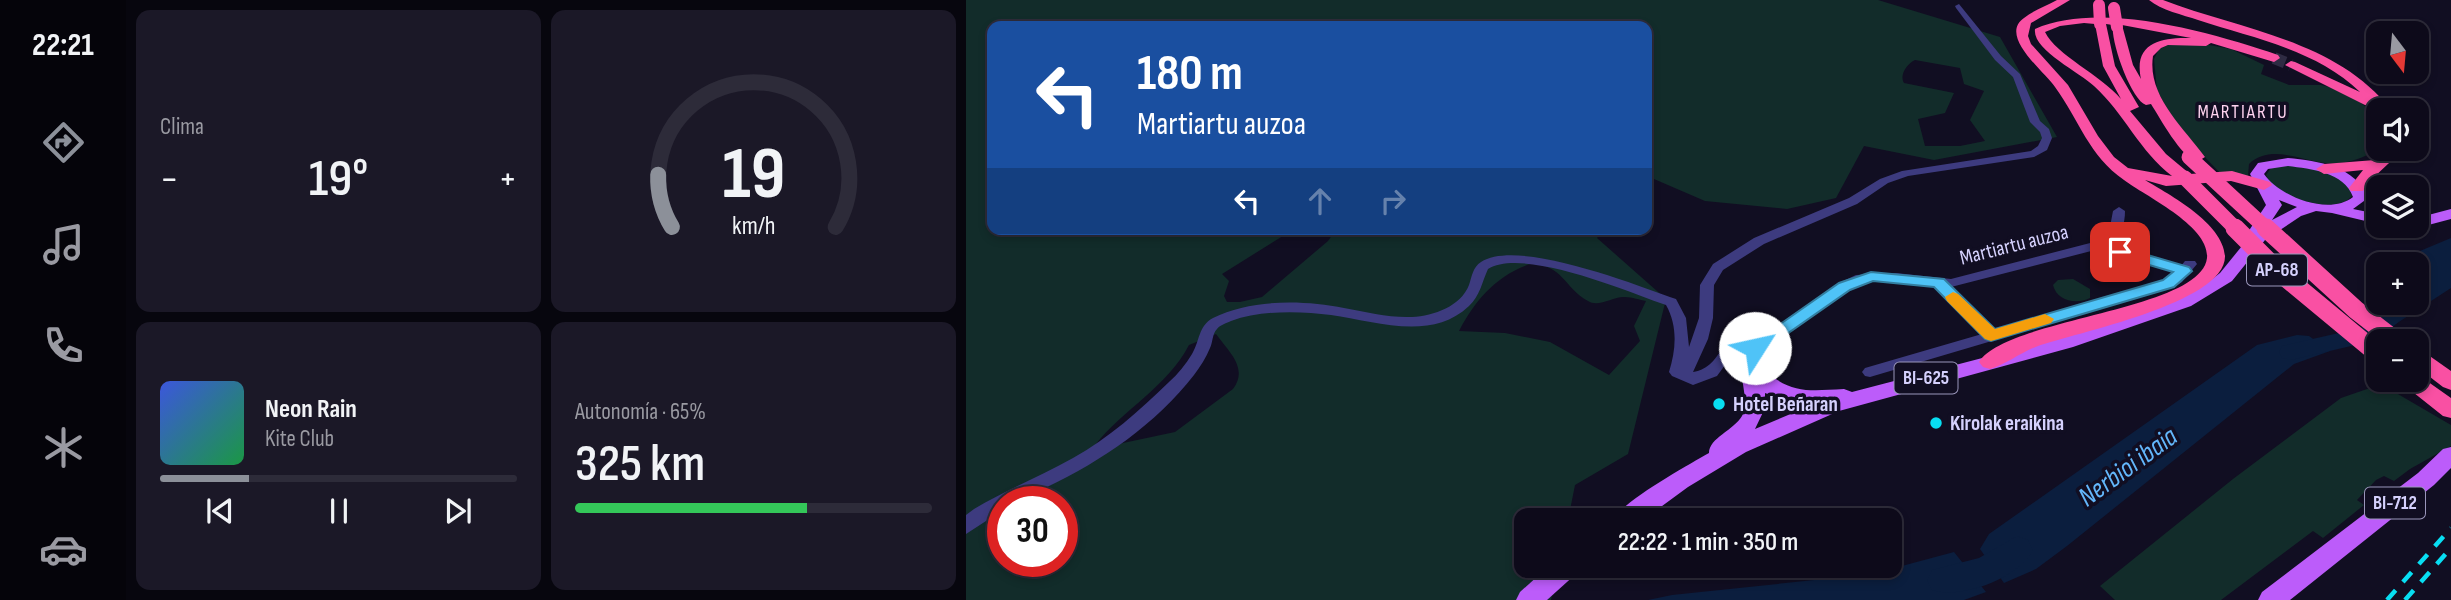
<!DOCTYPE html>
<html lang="es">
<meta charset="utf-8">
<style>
:root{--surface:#0d0a1a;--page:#1b1827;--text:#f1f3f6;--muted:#9a9aa2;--line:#2d2b39;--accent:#8c9099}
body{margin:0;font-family:"Sofia Sans Condensed",sans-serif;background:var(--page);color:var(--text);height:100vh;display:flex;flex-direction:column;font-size:26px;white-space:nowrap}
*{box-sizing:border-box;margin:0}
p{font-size:23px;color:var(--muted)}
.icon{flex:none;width:38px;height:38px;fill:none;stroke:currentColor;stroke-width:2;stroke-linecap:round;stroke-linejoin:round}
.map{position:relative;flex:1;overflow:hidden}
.drawer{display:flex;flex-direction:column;gap:10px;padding:10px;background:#07060e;width:840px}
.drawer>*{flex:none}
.hud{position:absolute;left:21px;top:21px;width:665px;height:214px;border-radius:14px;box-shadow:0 4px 10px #0003,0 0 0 2px var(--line);background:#1a4fa0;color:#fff;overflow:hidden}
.needle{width:46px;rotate:164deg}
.fabs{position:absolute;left:1400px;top:21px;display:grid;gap:14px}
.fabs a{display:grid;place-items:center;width:63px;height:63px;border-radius:14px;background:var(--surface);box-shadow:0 4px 10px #0003,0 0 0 2px var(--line);font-size:35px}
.speed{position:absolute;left:21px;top:486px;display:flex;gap:14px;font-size:35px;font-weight:700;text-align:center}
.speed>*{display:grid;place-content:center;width:91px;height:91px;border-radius:50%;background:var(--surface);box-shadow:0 4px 10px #0003,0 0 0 2px var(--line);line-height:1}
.speed .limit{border:10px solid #d22;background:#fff;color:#111}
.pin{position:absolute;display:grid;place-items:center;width:60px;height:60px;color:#fff;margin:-30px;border-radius:14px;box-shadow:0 4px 10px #0006}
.me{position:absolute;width:77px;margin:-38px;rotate:55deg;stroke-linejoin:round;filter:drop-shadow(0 0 5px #0008)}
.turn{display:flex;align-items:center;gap:24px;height:147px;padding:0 35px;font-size:32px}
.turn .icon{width:91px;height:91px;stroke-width:2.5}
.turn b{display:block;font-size:49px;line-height:60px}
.lanes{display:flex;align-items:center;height:66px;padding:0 35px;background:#0003;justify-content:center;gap:35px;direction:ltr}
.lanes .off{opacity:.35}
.big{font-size:52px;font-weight:600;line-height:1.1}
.drawer .widget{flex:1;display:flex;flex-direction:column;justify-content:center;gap:10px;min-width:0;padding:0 24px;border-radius:14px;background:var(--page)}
.drawer .dial{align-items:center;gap:0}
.dial svg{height:182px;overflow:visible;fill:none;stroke:var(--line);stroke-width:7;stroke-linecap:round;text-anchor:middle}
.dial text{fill:var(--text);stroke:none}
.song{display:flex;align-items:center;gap:21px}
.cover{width:84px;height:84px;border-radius:10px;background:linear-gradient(135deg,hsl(230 70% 55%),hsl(140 70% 35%))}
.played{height:7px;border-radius:4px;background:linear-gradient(90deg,var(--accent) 25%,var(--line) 25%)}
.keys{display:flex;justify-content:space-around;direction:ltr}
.heat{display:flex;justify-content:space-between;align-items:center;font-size:38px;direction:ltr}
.charge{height:10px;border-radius:5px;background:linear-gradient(90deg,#34c759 65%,var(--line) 0)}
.drawer .tiles{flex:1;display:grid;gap:10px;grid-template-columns:repeat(2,1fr)}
.trip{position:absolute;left:548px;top:508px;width:388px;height:70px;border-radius:14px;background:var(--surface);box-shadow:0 4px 10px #0003,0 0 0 2px var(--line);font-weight:600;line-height:70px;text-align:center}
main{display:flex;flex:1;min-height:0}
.menu{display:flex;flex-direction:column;width:126px;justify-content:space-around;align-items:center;background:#05040a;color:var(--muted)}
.menu .icon{width:49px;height:49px}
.menu .on{color:var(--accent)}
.menu b{font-size:32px;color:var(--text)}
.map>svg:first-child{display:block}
.green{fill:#122c2a;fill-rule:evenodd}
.water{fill:#0b1e3e}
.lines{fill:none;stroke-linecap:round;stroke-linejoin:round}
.river{fill:#0b1e3e;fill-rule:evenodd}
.highway-tunnel{stroke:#2e2b43;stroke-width:12;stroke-dasharray:12 6;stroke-linecap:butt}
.minor{fill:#3d3b7f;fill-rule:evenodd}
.major{fill:#bc5cfa;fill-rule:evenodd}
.highway{fill:#f950a3;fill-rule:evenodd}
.rail{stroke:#08def2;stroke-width:4.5;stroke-dasharray:13 11;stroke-linecap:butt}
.highway-bridge-far2{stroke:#f950a3;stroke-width:12}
.highway-bridge-far1{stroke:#f950a3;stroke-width:15}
.highway-bridge{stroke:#f950a3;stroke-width:19}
.route{fill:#4fc3f7;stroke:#337fa1;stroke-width:2}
.slow{fill:#f59e0b}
.poi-dot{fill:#08def2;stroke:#110e22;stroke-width:2.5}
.labels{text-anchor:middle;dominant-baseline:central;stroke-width:7;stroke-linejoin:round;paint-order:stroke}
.far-neighbourhood-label{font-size:19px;letter-spacing:2px;fill:#fed3ef;stroke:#110e22}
.shield{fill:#110e22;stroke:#9a96bb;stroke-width:2}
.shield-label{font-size:19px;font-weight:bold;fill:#d5d1fd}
.street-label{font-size:21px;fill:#d5d1fd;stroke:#110e22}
.poi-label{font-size:21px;font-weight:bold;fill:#d5d1fd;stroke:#110e22;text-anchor:start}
.near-water-label{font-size:28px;font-style:italic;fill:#63b6fa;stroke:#110e22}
</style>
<main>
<nav class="menu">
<b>22:21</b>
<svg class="icon on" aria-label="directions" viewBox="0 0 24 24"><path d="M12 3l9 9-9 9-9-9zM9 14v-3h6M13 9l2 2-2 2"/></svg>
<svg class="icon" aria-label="music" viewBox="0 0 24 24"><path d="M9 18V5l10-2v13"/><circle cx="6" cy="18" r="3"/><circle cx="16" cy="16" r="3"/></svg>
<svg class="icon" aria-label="phone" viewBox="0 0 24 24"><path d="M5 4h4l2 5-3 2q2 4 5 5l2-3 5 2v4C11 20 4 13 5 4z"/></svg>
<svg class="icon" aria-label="climate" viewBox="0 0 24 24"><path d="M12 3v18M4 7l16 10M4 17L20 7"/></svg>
<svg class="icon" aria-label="car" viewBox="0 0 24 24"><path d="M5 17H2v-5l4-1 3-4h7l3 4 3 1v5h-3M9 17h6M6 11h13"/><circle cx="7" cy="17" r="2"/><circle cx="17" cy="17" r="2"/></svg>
</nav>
<section class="drawer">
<div class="tiles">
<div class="widget"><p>Clima</p>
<div class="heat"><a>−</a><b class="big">19°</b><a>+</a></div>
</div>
<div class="widget dial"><svg viewBox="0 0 100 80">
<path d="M14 69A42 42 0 1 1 86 69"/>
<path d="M14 69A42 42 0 0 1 8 46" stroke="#8c9099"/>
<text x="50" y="56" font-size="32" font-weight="700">19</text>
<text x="50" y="72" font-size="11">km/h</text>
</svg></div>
<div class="widget">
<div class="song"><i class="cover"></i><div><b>Neon Rain</b><p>Kite Club</p></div></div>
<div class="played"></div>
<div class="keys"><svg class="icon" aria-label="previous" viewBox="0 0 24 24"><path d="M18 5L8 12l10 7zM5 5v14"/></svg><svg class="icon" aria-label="pause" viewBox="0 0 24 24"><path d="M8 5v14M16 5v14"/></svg><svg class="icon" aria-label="next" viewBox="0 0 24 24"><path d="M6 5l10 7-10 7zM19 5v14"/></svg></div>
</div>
<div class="widget"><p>Autonomía · 65%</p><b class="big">325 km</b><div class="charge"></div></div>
</div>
</section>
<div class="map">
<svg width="1485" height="600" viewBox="0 0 1485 600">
<rect width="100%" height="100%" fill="#110e22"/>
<g class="green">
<path d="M0,0H912L1034,37L1091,137L968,160L898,146L870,198L821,209L739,201L688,179L681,187V26H26V229H328L256,274L263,281L258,296L261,302H274L296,297L362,241L367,234L364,229H639L631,238L700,299L662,454L609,485L602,520H560V565H592L585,600H0ZM949,60L994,68L998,84L1018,91L1004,120L1019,141L994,146H959L952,119L979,113L988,93L938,83C933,75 941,64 949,60ZM564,264C597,264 598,288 622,301C633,308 647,296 659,297C666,297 674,300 680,301L668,326L674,341L643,375L584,342L539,333L493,331C509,300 531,275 564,264ZM250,334C262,351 283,368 267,389L209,432L143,446L129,445C158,409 201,387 223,345ZM37,502H96V562H37Z"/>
<path d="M1232,43L1265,49L1298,65L1295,74L1323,85H1355L1371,89L1389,98L1412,117V149C1396,159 1378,165 1359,163C1334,160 1304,144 1283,164L1282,176L1253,172L1215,132L1191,91L1188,59L1193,49L1204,44Z"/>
<path d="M1319,165C1341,168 1379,170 1386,196C1369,216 1309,198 1300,175L1305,168Z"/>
<path d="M1107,279L1124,289V298C1110,305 1091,301 1087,285L1092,280Z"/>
<polygon points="1404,388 1425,390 1485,425 1485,446 1444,469 1428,481 1418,476 1410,480 1391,500 1398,505 1357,538 1347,531 1255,600 1149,600 1134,586 1267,479 1375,398"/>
</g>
<g class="water">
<polygon points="1485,238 1485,288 1425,327 1398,307 1412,293 1412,303 1451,303 1451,264 1438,264 1442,256"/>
<polygon points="1331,335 1343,336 1364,351 1328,364 1101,546 1070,569 1038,583 1014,549 1023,534 1291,345"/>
<polygon points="988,552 1020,592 998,600 682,600 706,595 906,574"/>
</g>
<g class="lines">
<g class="river">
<polygon points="1451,300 1452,303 1449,308 1411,340 1325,360 1316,358 1313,352 1316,346 1395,328 1427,303 1451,303"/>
<path d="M1051,536L1062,540L1067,550C1053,578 994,600 966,590L961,580L966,570L1013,558Z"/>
</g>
<polyline class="highway-tunnel" points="1308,58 1325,65"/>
<path class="minor" d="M993,4L1035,56L1054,74L1074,121L1083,129L1086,138L1081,150L1068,157L942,176L922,183L891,204L798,244L757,270L748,285L747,318L742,339L727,372C765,367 752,310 809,327L873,283L890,275L930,273L985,279L1128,242L1143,232L1147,211L1153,207L1159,211C1159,225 1155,235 1144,244L1215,266L1219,261H1229L1231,264L1216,282L1208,287L904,377L899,376L896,372L899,368L1016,334L968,285L930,281L897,282L883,289L795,351L791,362L794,370L791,374H781L775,362L784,344L799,334L789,333L781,335L751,376L727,385L706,376L703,372C710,350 712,326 700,305C663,292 557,247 522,269C516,282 514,296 503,306C465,342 409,321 365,315C334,311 295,310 265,321C261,323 254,325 251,329C246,334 247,342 244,348C240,358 234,367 228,375C190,424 136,461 81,487C66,495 54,502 37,502V510L0,534V515L8,509C40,490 75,476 107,458C143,438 173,411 203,382C212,374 220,364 226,354C234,341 232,326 247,318C285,299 337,300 378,308C401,312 423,318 446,317C468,316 495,306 503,285C506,276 507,267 515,262C552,238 670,285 710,299L720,318L723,347L733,318L734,285L747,264L788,238L883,198L914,179L936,171L1065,151L1072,146L1076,138L1074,132L1064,122L1047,77L1029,60L990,8L989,6ZM1133,249L1209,273L1198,281L1029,330L985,287Z"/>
<g class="major">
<path d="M1322,158C1352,161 1390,166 1402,198L1387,209L1412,214V224L1366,213L1350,211L1335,216L1299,240L1266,281L1225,306L1107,347L873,411L780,452L722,487L677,520H647C657,501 722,465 743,453C743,438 768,430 776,416C785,400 771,380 779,365H793C823,394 839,391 878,389L886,392L1097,337L1174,313L1213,298L1245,280L1254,273L1280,241L1278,238L1300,205L1284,174L1292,163ZM1322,166C1345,169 1378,172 1387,197C1363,216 1314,197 1298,174L1302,169ZM1313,200L1331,207L1306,220L1316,205ZM799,393L828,404L846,405L789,429L799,408Z"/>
<polygon points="1485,209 1485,219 1451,228 1445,226 1451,226 1451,218"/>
<polygon points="1485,447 1485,468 1468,485 1324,600 1292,600 1296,592 1452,473 1477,449"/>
<polygon points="584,565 614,565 611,573 581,600 550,600 554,592"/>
</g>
<g class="highway">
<path d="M1091,0H1104L1065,23L1062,36L1065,44L1102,85L1132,136L1148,157L1162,168L1206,176C1174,152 1158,113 1128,86C1114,72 1066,50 1069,29C1135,0 1246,33 1312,55L1314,58L1308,62L1245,43L1240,46L1202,45L1195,48L1187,56C1181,96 1217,127 1239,157L1231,162C1215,157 1194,118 1185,104L1180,105C1165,100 1144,40 1147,25L1140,24L1149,66L1173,107L1164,111L1200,154L1224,174L1266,171L1304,182L1306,185L1298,190L1265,181L1200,186L1179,180C1204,195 1257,223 1259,256C1260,303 1108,333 1072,346C1055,352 1041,364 1024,369L1017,367L1013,362C1040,318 1235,311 1241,258C1244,226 1179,196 1158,180C1123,156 1113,120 1089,87C1079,72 1032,36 1058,18C1068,10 1080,6 1091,0ZM1118,23L1129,24L1137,66L1155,99C1135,75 1090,55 1079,32L1094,26ZM1156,25L1225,38C1196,37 1167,42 1175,79L1167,65Z"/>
<path d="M1183,0H1197C1275,30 1371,40 1425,110L1412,112L1406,106L1399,105L1319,65L1325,61L1329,62L1394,92C1351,50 1287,38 1232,20C1217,15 1195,10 1183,0Z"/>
<polygon points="1422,149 1438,149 1407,178 1397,191 1385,191 1383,188 1397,170 1358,174 1350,169 1358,164 1409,160"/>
<polygon points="1451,350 1458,352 1485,371 1485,390 1477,387 1451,367"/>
<polygon points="1451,374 1485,398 1485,418 1477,416 1438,385 1435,380 1451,380"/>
</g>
<g class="rail">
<polyline points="1421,600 1485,528"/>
<polyline points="1439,600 1485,548"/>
</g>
<g class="highway-bridge-far2">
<polyline points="1133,5 1134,24"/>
<polyline points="1148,8 1151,27"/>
</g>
<g class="highway-bridge-far1">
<polyline points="1223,157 1302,230"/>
<polyline points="1219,178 1271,230"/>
</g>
<g class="highway-bridge">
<polyline points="1269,228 1312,271 1412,354"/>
<polyline points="1300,228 1390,310 1430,341"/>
</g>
</g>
<polygon class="route" points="1154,247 1223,267 1226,271 1208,287 1025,341 1019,339 968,287 907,281 884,290 795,352 789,354 780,348 873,283 905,272 978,279 1029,329 1197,280 1207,272 1149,255 1147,252 1149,249"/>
<polygon class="slow" points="987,292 992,294 1029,329 1079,314 1088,319 1085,323 1025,341 1019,339 981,301 979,297"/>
<g class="poi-dot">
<circle cx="753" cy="404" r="7"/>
<circle cx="970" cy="423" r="7"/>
</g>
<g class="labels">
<g class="far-neighbourhood-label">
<text x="1277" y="112">MARTIARTU</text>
</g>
<g class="shield">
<rect x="1281" y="254.5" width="60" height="31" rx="5"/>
<rect x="928.5" y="362.5" width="63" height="31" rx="5"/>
<rect x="1399" y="487.5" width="60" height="31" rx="5"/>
</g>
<g class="shield-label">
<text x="1311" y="270">AP-68</text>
<text x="960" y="378">BI-625</text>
<text x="1429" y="503">BI-712</text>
</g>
<g class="street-label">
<text transform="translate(1048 245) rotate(-14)">Martiartu auzoa</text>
</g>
<g class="poi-label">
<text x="767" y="404">Hotel Beñaran</text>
<text x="984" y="423">Kirolak eraikina</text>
</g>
<g class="near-water-label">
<text transform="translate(1162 467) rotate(-36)">Nerbioi ibaia</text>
</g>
</g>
</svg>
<div class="fabs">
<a><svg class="needle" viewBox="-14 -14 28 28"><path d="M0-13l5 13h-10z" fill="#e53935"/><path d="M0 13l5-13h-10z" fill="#9a9aa2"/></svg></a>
<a><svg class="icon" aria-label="sound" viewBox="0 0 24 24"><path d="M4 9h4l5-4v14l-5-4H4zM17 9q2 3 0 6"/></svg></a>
<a><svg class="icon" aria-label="layers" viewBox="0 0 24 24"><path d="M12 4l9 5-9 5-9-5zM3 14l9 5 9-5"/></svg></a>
<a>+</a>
<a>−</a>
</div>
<div class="speed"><div class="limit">30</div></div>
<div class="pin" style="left:1154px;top:252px;background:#d93025"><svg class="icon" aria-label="arrive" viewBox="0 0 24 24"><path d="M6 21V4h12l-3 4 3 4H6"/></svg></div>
<svg class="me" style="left:789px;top:348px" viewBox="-20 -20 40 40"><circle r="19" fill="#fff"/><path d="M0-13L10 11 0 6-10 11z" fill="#4fc3f7"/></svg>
<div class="trip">22:22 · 1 min · 350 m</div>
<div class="hud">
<div class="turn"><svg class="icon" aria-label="left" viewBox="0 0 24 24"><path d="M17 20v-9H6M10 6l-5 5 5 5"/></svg><div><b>180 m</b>Martiartu auzoa</div></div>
<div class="lanes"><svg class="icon" aria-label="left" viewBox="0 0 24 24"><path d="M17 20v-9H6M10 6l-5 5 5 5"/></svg><svg class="icon off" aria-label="ahead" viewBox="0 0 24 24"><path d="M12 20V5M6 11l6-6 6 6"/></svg><svg class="icon off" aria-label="right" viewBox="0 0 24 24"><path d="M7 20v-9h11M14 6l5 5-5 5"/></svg></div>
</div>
</div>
</main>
